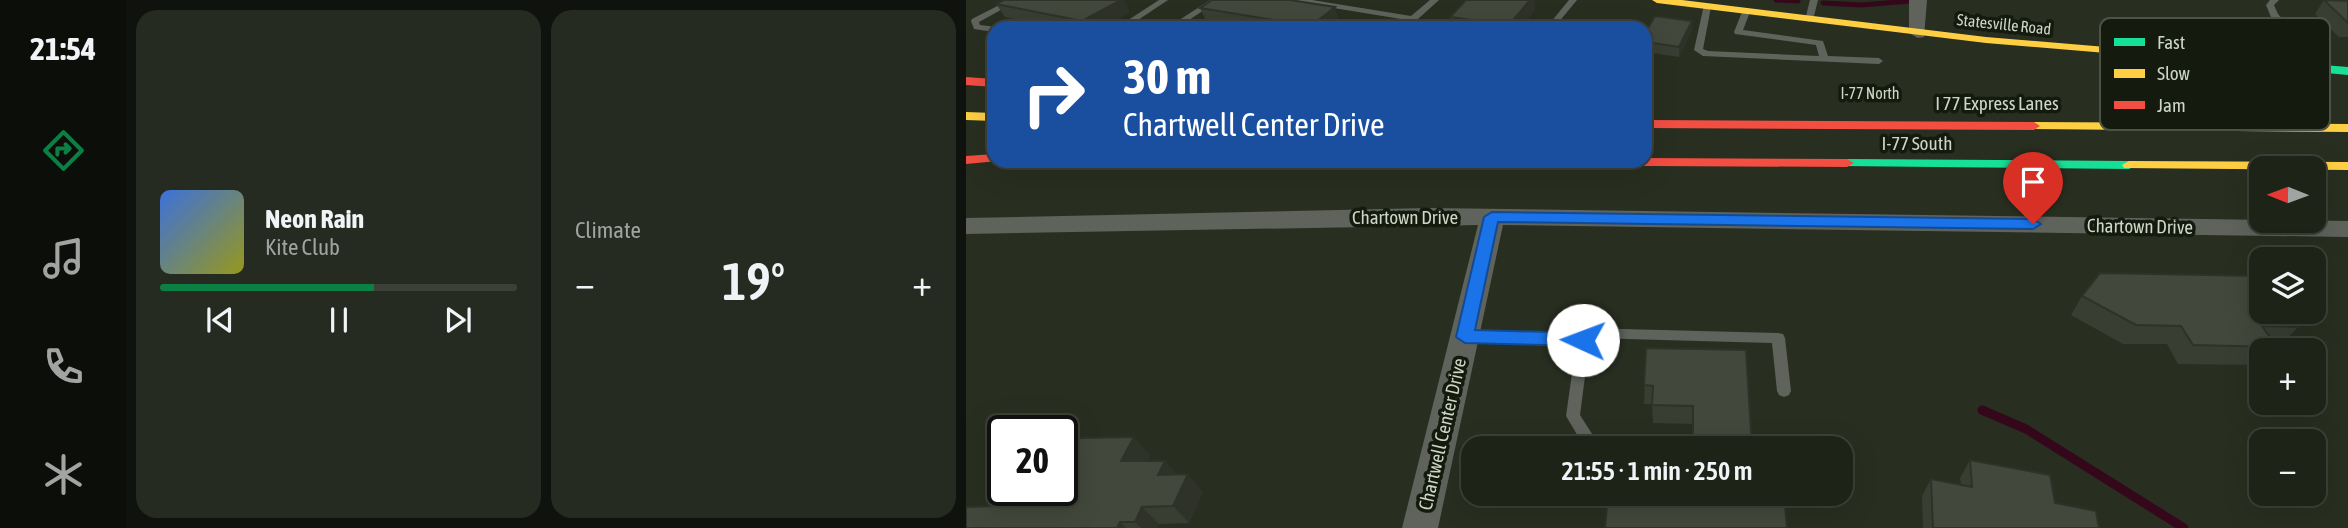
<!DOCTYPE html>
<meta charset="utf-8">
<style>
:root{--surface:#1e2318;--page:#262b21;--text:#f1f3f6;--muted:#a1a4a2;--line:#3c4037;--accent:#0b8043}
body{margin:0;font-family:"Asap Condensed",sans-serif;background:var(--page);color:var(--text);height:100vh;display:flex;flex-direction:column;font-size:26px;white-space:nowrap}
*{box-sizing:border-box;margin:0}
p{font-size:23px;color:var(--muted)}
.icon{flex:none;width:38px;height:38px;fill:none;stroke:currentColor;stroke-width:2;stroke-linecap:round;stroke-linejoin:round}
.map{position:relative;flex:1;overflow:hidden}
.side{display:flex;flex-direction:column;gap:10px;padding:10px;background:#10130d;width:840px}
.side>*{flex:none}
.hud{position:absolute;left:21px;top:21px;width:665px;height:147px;border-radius:21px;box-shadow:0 7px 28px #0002,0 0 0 2px var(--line);background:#1a4fa0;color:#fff;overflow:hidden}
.needle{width:46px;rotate:271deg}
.controls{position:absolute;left:1283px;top:156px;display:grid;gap:14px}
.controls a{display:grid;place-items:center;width:77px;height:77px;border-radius:14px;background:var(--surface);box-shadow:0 7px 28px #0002,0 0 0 2px var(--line);font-size:35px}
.speed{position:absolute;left:21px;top:415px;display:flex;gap:14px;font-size:35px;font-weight:700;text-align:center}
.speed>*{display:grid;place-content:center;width:91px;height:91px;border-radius:50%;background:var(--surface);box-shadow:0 7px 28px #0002,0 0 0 2px var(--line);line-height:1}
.speed .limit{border:4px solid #111;border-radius:10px;background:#fff;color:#111}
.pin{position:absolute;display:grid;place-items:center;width:60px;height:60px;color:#fff;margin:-72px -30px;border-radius:50% 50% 50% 0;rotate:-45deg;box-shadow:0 0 7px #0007}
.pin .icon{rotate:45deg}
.me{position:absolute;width:77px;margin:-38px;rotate:272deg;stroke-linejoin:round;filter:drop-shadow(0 0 5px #0008)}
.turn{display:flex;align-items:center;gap:24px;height:147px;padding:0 21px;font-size:32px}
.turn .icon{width:91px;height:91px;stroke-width:2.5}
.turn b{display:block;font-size:49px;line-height:60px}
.big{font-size:52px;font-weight:600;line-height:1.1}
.side .tile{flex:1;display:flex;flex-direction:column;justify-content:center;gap:10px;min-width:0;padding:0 24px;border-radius:21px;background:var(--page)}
.song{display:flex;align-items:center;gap:21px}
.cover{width:84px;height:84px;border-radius:10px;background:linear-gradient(135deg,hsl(220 70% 55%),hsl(60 70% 35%))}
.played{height:7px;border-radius:4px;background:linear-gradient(90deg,var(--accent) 60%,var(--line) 60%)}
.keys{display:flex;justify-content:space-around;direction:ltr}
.heat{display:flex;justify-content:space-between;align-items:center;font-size:38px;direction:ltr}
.side .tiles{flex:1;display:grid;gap:10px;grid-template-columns:repeat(2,1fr)}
.trip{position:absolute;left:495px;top:436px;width:392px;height:70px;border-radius:21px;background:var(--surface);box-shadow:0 7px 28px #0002,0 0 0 2px var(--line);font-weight:600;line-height:70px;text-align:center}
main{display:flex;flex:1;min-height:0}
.dock{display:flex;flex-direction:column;width:126px;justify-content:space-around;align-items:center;background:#0c0e0a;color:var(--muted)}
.dock .icon{width:49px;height:49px}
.dock .active{color:var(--accent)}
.dock b{font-size:32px;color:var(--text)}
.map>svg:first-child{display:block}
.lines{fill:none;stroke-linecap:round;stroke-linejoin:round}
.stream-far1{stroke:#35071b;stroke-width:5}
.stream{stroke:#35071b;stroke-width:9}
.lane{fill:#5f635c;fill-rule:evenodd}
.street{fill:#5f635c;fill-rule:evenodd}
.fast{fill:#16e098;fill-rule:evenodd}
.slow{fill:#ffcf43;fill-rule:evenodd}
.jam{fill:#f24e42;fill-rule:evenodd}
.wall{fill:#393e33}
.shaded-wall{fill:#2e3229}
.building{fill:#42483b;stroke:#2e3229;stroke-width:2}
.route{fill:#1a73e8;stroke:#114b97;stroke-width:2}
.labels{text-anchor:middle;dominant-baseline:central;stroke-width:7;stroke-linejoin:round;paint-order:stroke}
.far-street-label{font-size:16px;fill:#ced7c6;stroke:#151a0f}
.street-label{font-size:19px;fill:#ced7c6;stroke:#151a0f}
.key{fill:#151a0f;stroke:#4c5346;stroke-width:2}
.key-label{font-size:19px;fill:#ced7c6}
</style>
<main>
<nav class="dock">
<b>21:54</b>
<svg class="icon active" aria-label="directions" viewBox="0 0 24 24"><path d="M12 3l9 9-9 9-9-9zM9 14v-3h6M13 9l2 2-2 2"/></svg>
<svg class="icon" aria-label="music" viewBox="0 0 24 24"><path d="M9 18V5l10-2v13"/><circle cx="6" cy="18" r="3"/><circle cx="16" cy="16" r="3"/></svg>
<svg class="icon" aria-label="phone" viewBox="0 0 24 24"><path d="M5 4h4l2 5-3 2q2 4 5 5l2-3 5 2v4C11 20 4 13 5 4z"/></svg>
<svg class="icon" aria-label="climate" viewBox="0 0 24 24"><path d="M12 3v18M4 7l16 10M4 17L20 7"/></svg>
</nav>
<section class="side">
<div class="tiles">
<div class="tile">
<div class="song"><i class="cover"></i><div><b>Neon Rain</b><p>Kite Club</p></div></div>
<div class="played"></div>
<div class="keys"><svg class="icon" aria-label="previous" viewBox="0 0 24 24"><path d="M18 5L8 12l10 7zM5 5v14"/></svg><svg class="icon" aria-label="pause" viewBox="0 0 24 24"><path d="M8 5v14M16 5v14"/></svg><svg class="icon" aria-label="next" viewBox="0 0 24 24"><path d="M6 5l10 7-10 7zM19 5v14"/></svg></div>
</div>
<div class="tile"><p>Climate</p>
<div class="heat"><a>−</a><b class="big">19°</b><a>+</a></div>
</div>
</div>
</section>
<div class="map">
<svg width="1382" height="528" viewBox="0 0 1382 528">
<rect width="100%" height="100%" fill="#282f20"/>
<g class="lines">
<g class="stream-far1">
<polyline points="810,0 832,1"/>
<polyline points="857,3 895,5 956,0"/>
</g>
<polyline class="stream" points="1016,410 1060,429 1218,528"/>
<g class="lane">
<polygon points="43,0 53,0 13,22 14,25 31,27 28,28 28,32 8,29 5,21 6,19"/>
<polygon points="193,0 202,0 160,28 150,28"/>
<polygon points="244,0 253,0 211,28 201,28"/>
<polygon points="327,0 346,0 445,16 464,0 473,0 442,28 433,28 441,20 331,2"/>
<polygon points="603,0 611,0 592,23 612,28 580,28"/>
<polygon points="844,0 852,0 847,20 843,22 839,20"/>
<polygon points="1304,0 1313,0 1308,5 1312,14 1359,67 1359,71 1353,71 1305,17 1300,5"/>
<polygon points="738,5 745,7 737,49 742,51 853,56 850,45 769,34 768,32 776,12 780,10 784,12 777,30 857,41 862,56 913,58 917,61 913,64 737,56 728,50"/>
<polygon points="617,328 812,333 817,334 819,338 825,391 823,395 818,397 813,395 811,391 806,343 624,338 614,415 635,448 619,448 600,416 610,345 499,342 494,341 492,337 494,333 499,332 610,335 612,329"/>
</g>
<g class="street">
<polygon points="943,0 961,0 958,37 952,38 943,33"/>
<polygon points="463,208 1382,221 1382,237 537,225 472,528 436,528 512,225 0,234 0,218"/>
</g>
<g class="fast">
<polygon points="1152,48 1382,67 1382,75 1148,53 1146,51"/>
<polygon points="881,159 1163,161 1170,165 1163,169 876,166 874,163 876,160"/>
</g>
<g class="slow">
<polygon points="686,0 716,0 1020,37 1152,48 1158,51 1152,54 1020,43 691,3"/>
<polygon points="0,112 28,113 28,121 0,120"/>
<polygon points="1068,122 1382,124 1382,132 1063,129 1063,123"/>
<polygon points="1163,161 1382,162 1382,170 1158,168 1156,165"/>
</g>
<g class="jam">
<polygon points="0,77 28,79 28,87 0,85"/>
<polygon points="679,120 1068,122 1074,126 1068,130 679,128"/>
<polygon points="28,154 28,161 32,161 0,164 0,156"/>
<polygon points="679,158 881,159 888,163 881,167 521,165 514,161 679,161"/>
</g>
</g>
<g class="wall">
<polygon points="1358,0 1382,1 1382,37 1373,37 1349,14"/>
<polygon points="30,4 164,12 137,28 90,28 39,17"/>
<polygon points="234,8 373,21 364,28 280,28 240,21"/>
<polygon points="569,10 554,28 486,28 484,17"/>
<polygon points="726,21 726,30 713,57 679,52 679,33"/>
<polygon points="1116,296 1332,327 1314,346 1310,346 1311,347 1308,350 1295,350 1295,364 1294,365 1212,364 1201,344 1157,344 1105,315"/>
<polygon points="680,348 786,448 726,448 726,424 687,423 686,404 678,404"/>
<polygon points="184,455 181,461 199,461 211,475 237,492 223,523 193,524 191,528 0,528 29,506"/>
<polygon points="1004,460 1089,503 1133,528 957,528 956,496 965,479 995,484 994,478"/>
</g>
<g class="shaded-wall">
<polygon points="155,0 158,0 164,12 137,28 120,28 116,21"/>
<polygon points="564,0 568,0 569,10 554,28 543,28 543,25"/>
<polygon points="369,7 373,21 364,28 345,28 345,26"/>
<polygon points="726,21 726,30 713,57 713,47"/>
<polygon points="168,437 184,455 172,479 155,461"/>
<polygon points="199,461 214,478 192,475"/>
<polygon points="222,474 237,492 223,523 207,506"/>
<polygon points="176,507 193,524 191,528 175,528 169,522"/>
<polygon points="154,522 160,528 151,528"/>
</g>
<g class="building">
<polygon points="38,0 155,0 116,21 30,4"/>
<polygon points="246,0 324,0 369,7 345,26 234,8"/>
<polygon points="500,0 564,0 543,25 484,17"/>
<polygon points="1358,0 1382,1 1382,23"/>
<polygon points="689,16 726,21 713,47 679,42 679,33"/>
<polygon points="1134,273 1293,276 1295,279 1295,312 1320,312 1332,327 1296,326 1311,347 1227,345 1215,326 1170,325 1116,296"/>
<polygon points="680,348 780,350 786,448 727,448 727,406 686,405 687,386 678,385"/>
<polygon points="168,437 155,461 199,461 192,475 222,474 207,506 176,507 169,522 154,522 151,528 0,528 0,507 29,506 39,490 96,490 96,464 99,464 114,438"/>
<polygon points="1004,460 1084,475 1089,503 1130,511 1133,528 967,528 965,479 1006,487"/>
<polygon points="642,494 818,494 821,528 639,528"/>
</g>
<polygon class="route" points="526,212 1067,219 1075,224 1067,229 532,222 509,330 617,333 625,340 617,346 499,343 490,337 518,217"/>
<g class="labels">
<g class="far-street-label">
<text transform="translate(1038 24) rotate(6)">Statesville Road</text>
<text x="904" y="93">I-77 North</text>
</g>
<g class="street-label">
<text x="1031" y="103">I 77 Express Lanes</text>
<text x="951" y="143">I-77 South</text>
<text x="439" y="217">Chartown Drive</text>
<text transform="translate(1174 226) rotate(1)">Chartown Drive</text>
<text transform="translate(476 434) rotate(-77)">Chartwell Center Drive</text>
</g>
</g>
<rect x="1134" y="18" width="230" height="112" rx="10" class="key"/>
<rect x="1148" y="38" width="31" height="8" fill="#16e098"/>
<rect x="1148" y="69" width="31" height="9" fill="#ffcf43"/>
<rect x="1148" y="101" width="31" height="8" fill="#f24e42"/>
<g class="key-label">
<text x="1191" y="49">Fast</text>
<text x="1191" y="80">Slow</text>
<text x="1191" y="112">Jam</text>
</g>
</svg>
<div class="controls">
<a><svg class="needle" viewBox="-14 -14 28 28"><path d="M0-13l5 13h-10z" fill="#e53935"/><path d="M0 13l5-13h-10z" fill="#a1a4a2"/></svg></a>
<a><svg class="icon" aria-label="layers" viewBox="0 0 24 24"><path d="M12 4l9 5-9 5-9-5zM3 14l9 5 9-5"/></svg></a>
<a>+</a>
<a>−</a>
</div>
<div class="speed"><div class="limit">20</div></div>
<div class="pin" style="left:1067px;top:224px;background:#d93025"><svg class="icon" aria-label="arrive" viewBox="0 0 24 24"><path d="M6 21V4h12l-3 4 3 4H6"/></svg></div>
<svg class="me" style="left:617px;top:340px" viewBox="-20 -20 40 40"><circle r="19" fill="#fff"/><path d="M0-13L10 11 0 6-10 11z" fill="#1a73e8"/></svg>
<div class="trip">21:55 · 1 min · 250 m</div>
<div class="hud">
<div class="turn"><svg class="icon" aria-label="right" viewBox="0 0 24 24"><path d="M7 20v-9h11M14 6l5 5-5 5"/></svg><div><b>30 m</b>Chartwell Center Drive</div></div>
</div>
</div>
</main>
